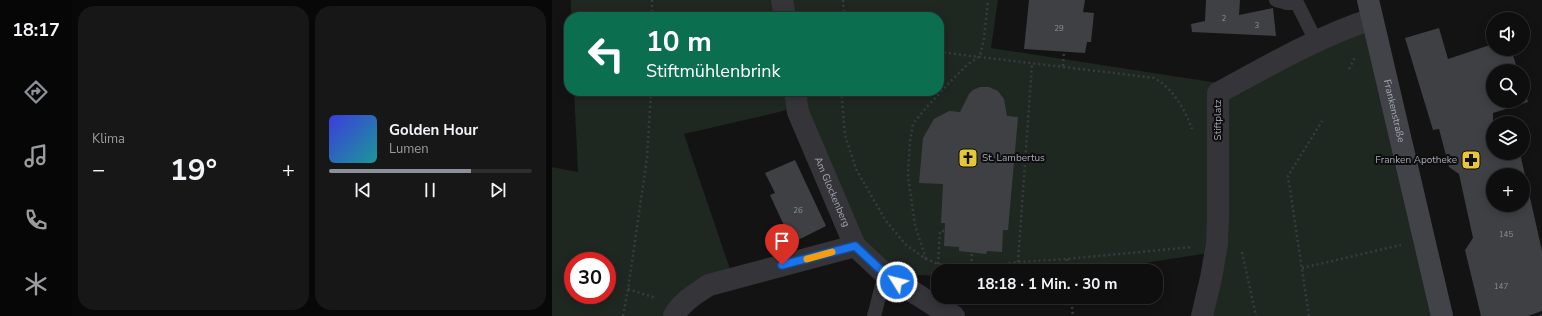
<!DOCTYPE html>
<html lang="de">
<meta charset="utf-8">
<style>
:root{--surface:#0e0e0f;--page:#171718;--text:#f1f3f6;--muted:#9b9c9e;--line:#2e2e2f;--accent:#8c9099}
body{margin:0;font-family:"Nunito Sans",sans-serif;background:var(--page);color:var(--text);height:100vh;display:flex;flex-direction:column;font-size:15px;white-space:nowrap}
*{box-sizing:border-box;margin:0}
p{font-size:13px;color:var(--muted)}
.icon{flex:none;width:22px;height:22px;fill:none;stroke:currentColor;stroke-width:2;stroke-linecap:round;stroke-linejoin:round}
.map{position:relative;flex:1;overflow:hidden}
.sheet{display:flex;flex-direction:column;gap:6px;padding:6px;background:#080808;width:480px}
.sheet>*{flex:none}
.banner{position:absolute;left:12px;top:12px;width:380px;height:84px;border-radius:16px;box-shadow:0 2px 10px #0003,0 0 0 1px var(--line);background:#0b6e4f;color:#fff;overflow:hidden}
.fabs{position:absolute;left:934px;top:12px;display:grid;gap:8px}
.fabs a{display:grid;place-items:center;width:44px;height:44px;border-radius:50%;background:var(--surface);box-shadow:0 2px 10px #0003,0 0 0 1px var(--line);font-size:20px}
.speed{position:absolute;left:12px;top:252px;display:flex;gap:8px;font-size:20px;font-weight:700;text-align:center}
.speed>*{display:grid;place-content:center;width:52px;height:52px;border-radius:50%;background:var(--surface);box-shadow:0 2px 10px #0003,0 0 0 1px var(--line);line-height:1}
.speed .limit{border:6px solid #d22;background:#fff;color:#111}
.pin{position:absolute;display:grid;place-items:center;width:34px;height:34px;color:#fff;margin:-41px -17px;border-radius:50% 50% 50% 0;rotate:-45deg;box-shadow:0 0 4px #0007}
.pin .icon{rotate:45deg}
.me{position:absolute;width:44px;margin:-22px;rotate:306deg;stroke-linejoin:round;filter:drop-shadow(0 0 3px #0008)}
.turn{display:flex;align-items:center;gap:14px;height:84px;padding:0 16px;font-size:18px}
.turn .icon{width:52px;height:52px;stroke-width:2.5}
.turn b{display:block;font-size:28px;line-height:34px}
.big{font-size:30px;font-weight:700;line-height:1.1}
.sheet .card{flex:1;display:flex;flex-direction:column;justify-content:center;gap:6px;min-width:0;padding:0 14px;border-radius:16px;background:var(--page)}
.song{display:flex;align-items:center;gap:12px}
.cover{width:48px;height:48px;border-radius:6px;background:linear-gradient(135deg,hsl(240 70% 55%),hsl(180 70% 35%))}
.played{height:4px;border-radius:2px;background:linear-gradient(90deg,var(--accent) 70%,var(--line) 70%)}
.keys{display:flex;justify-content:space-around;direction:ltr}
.heat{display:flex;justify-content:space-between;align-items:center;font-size:22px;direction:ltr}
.sheet .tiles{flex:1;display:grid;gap:6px;grid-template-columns:repeat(2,1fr)}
.trip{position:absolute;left:379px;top:264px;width:232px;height:40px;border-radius:16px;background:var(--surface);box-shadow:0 2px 10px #0003,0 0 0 1px var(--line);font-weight:700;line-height:40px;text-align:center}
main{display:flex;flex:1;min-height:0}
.menu{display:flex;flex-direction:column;width:72px;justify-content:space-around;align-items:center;background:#060606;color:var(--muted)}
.menu .icon{width:28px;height:28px}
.menu .current{color:var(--accent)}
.menu b{font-size:18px;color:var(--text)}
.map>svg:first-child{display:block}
.green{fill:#1f2721;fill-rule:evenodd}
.building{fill:#3f4044;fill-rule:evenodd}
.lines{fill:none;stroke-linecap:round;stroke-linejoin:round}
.path{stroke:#3a3b40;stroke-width:2.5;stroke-dasharray:2 3;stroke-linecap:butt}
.lane{stroke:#343439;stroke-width:14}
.street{stroke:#343439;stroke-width:22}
.secondary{stroke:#424349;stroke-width:22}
.route-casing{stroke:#114b97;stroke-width:10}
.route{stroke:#1a73e8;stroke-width:7}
.slow{stroke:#f59e0b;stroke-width:7}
.labels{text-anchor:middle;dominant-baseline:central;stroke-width:4;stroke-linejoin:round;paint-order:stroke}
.number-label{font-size:8px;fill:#8c8d98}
.street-label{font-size:10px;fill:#a5a7b4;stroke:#0e0e0f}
.poi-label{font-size:10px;fill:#a5a7b4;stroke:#0e0e0f;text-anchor:start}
</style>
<main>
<nav class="menu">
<b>18:17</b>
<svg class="icon current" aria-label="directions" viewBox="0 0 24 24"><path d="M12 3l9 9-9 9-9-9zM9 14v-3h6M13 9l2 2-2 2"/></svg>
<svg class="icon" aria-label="music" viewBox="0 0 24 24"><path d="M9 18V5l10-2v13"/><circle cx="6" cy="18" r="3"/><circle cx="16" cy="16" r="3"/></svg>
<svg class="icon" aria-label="phone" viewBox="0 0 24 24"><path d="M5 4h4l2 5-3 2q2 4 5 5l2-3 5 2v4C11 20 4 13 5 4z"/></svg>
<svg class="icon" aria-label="climate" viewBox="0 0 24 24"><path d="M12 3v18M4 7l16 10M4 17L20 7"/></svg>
</nav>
<section class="sheet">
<div class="tiles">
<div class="card"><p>Klima</p>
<div class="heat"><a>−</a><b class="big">19°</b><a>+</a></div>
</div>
<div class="card">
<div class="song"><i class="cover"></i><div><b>Golden Hour</b><p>Lumen</p></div></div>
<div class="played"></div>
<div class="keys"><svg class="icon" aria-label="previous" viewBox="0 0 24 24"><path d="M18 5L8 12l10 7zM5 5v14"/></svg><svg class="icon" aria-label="pause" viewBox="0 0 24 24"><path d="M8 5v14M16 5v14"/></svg><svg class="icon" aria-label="next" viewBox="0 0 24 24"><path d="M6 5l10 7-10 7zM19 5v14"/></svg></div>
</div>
</div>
</section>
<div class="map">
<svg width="990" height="316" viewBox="0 0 990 316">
<rect width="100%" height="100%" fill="#131314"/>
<g class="green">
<polygon points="19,0 229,0 231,17 19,17"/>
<polygon points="232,0 446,0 439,48 679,85 665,92 663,252 541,271 386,271 386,276 333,273 304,245 244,91 387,91 387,17 234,17"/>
<polygon points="819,21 888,316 650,316 666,93"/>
<path d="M22,91H242L244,108L132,134L180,275L121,316H0V167L26,172ZM21,261H55V295H21Z"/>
</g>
<g class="building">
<polygon points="477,0 533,0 531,12 542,13 539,42 535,42 533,53 472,49"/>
<polygon points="654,0 688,0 687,15 721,8 724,36 640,32 639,24 653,21"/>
<path d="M887,28L896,59L941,44V49H959L966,71H941V101H971V87L976,102L941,113V153H968L990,251V311L976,316H929L913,250L921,238L907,174L897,167L887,129L881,130L853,38ZM941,175H971V205H941Z"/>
<polygon points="428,87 437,87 446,91 452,99 455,116 466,117 456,230 451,230 450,252 435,251 434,254 407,251 407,247 392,246 393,223 389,223 391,184 367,183 371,138 382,119 397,111 408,112 417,94 421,90"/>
<polygon points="243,160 274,226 240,243 218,195 223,193 213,173"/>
</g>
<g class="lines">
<g class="path">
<polyline points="291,0 292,17"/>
<polyline points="100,17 100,0"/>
<path d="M387,52C459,61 531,69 602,78C621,88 633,110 640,129"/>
<polyline points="511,66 512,52"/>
<polyline points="797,69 803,57"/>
<polyline points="290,91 290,100 293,135 304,169 334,221 354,245 374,259 386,264 419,269 466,262 515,259 640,247"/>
<polyline points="690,252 704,316"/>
<polyline points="374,259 363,225 356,176 358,141 361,124 373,109 397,83 415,65 428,56 432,38 436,0"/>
<polyline points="515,259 516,271"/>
<polyline points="466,262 480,64"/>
<polyline points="386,264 388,231 392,231"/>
<polyline points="750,268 849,245"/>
<polyline points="419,271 420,252"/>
<polyline points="76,289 104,298"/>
<polyline points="519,297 521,316"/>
<polyline points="71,316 76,289 95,158 99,91"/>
<polyline points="757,316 736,176 770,121"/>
<polyline points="988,316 990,315"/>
</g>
<g class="lane">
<polyline points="724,0 735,3 745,3 764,41"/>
<polyline points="322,316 333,274"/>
</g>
<g class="street">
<polyline points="230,0 233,17"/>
<path id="s1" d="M243,91L246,112L303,246L333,274L391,311L402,316"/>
<path d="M122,316C129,302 145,293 157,285L303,246"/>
<path d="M650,316L659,278L665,244L666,217V93C716,66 765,37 820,19"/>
</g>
<path class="secondary" id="s2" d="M816,0L890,316"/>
</g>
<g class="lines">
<defs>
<polyline id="route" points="230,265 303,246 333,274 345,282"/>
</defs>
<use href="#route" class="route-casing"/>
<use href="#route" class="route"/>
<polyline class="slow" points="255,259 280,252"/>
</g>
<defs>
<symbol id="church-square" viewBox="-11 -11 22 22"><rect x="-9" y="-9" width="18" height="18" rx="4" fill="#e8c737" stroke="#0e0e0f"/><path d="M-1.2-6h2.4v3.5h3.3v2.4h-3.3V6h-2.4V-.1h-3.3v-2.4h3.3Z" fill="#111"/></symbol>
<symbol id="pharmacy-square" viewBox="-11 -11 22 22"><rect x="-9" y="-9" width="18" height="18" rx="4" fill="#e8c737" stroke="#0e0e0f"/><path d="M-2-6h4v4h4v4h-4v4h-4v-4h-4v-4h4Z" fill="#111"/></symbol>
</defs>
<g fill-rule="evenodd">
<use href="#church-square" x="405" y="147" width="22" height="22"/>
<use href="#pharmacy-square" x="908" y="149" width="22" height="22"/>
</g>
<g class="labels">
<g class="number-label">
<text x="672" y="18">2</text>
<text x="705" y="25">3</text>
<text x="507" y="28">29</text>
<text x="246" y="210">26</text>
<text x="954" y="234">145</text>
<text x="949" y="286">147</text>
</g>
<g class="street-label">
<text stroke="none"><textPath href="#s2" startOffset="114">Frankenstraße</textPath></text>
<text transform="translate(666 120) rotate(-90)">Stiftplatz</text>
<text stroke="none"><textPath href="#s1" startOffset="108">Am Glockenberg</textPath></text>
</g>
<g class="poi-label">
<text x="430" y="158">St. Lambertus</text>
<text x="905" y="160" text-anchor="end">Franken Apotheke</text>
</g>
</g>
</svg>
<div class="fabs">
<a><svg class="icon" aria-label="sound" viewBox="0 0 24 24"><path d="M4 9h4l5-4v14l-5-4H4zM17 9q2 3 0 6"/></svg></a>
<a><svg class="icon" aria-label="search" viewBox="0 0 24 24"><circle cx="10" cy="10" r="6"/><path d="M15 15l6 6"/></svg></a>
<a><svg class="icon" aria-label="layers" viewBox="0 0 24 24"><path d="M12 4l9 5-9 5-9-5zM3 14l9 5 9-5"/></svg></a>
<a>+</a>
</div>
<div class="speed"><div class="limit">30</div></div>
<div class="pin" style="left:230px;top:265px;background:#d93025"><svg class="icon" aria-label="arrive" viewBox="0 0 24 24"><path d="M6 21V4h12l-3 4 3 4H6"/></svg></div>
<svg class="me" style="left:345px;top:282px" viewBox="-20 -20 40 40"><circle r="17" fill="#1a73e8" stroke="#fff" stroke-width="3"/><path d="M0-11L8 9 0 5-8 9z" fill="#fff"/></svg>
<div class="trip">18:18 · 1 Min. · 30 m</div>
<div class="banner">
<div class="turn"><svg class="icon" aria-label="left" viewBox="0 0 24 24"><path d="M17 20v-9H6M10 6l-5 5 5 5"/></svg><div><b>10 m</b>Stiftmühlenbrink</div></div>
</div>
</div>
</main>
